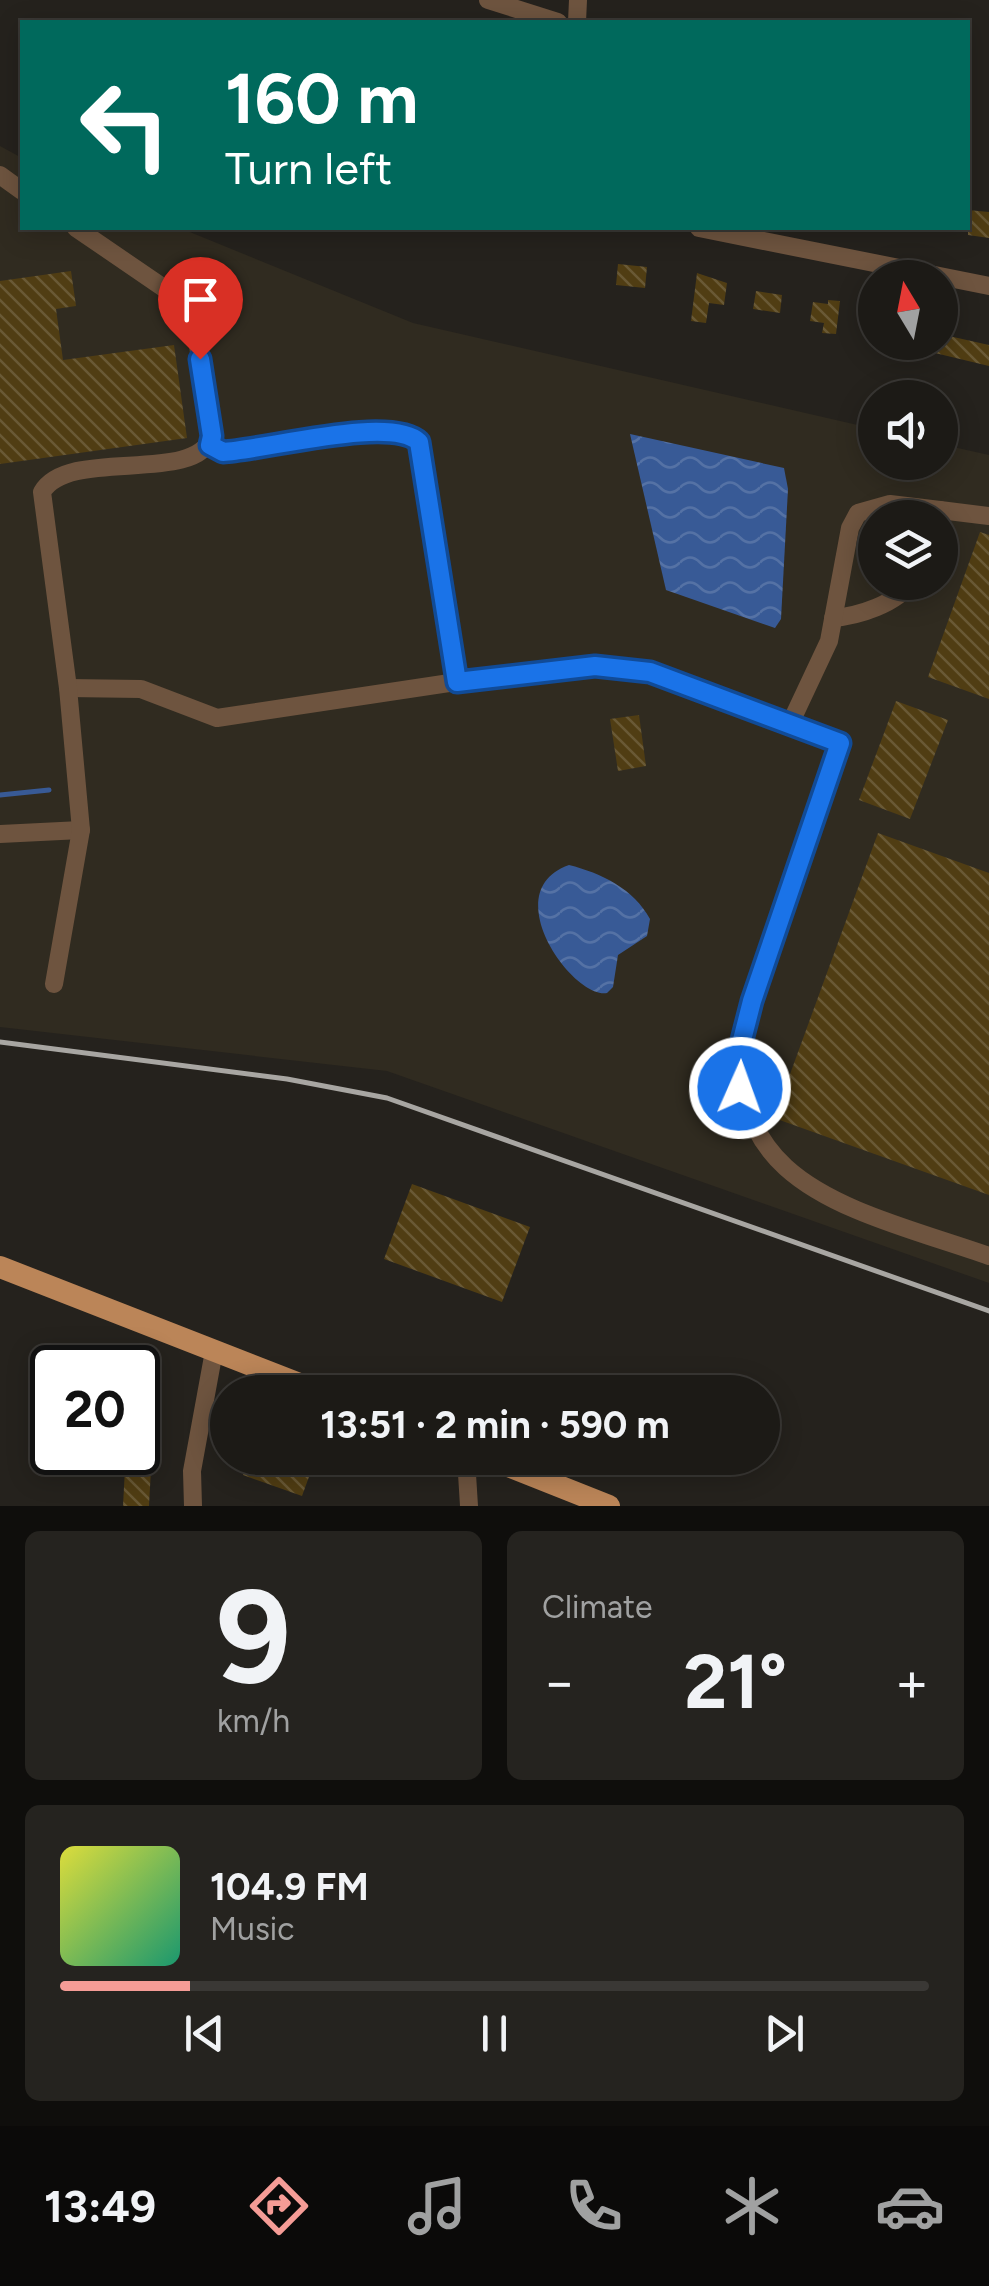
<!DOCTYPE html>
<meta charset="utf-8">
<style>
:root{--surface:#1c1a16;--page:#25231f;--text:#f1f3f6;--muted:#a0a1a1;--line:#3a3835;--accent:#f59c96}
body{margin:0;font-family:Figtree,sans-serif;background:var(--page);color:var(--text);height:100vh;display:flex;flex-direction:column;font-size:38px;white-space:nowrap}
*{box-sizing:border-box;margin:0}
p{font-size:32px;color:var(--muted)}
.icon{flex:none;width:55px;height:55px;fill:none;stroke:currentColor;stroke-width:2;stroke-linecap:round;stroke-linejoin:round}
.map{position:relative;height:1506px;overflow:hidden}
.sheet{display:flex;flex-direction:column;gap:25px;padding:25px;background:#0f0e0c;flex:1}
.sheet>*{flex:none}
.hud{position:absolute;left:20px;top:20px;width:950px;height:210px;border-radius:0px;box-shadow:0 5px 25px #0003,0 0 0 2px var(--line);background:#00695c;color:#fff;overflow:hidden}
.needle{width:65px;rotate:350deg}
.controls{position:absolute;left:858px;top:260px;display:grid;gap:20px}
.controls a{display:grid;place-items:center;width:100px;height:100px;border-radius:50%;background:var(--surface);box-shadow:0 5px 25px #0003,0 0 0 2px var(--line);font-size:50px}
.speed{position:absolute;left:30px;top:1345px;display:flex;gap:20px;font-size:50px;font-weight:700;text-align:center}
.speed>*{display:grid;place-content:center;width:130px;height:130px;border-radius:50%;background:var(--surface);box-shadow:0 5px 25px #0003,0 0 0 2px var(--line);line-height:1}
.speed .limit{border:5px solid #111;border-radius:15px;background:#fff;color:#111}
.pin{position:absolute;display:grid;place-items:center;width:85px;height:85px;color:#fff;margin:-102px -42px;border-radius:50% 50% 50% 0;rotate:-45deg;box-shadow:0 0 10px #0007}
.pin .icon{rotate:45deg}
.me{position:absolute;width:110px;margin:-55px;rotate:2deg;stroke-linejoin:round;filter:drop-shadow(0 0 8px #0008)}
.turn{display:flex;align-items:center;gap:35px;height:210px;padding:0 40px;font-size:45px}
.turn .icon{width:130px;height:130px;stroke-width:2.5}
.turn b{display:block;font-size:70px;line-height:85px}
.big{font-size:75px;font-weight:700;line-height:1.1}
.sheet .card{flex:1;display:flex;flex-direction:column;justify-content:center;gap:15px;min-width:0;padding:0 35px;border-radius:15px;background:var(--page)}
.sheet .dial{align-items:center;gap:0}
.dial b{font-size:130px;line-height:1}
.song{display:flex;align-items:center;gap:30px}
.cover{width:120px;height:120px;border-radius:15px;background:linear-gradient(135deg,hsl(60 70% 55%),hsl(160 70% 35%))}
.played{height:10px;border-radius:5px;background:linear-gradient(90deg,var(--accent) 15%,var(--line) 15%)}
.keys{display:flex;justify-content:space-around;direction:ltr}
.heat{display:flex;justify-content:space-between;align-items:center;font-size:55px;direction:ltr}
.sheet .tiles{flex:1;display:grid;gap:25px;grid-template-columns:1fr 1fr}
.card:last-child{grid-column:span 2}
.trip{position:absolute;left:210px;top:1375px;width:570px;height:100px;border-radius:50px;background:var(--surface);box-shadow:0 5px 25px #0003,0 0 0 2px var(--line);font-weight:700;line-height:100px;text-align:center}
.menu{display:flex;height:160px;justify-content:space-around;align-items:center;background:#0b0a09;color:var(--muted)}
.menu .icon{width:70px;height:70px}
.menu .on{color:var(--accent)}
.menu b{font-size:45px;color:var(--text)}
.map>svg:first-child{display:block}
.built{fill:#302b20;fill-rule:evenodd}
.water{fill:url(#water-waves)}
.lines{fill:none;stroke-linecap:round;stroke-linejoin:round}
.stream{stroke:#385a96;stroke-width:5}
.building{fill:url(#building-back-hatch)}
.minor{stroke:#6e543f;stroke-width:18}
.major{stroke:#bb8558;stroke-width:22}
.rail{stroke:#a8a6a2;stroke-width:5}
.route-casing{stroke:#114b97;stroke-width:25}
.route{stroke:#1a73e8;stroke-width:18}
</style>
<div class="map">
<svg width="989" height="1506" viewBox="0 0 989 1506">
<defs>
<pattern id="water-waves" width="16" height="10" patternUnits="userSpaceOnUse" patternTransform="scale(2.5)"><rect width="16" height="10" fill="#385a96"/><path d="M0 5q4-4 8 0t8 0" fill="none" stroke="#5572a5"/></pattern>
<pattern id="building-back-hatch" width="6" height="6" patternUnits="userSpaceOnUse" patternTransform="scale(2.5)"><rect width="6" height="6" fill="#503d13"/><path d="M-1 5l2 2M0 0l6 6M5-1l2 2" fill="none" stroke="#695935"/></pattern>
</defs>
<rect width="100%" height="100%" fill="#25221d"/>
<path class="built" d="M0,146L22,158V228H180L413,323L875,429V462H940V444L989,455V1283L387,1071L0,1027ZM875,518H940V582H875Z"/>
<g class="water">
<polygon points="630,434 784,468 788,489 781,619 775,628 666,590"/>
<path d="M569,865C601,873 634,889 650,919L647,936L618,955L613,987L607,993C573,999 495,891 569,865Z"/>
</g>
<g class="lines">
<polyline class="stream" points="0,795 49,790"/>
</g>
<g class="building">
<polygon points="968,210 989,212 989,238 968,235"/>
<polygon points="618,264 647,267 645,288 616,285"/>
<polygon points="71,271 76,306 56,309 63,360 174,345 187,438 0,464 0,281"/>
<polygon points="697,273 727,283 724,305 709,303 706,323 691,321"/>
<polygon points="756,291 782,295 780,313 753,309"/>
<polygon points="828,300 840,301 836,334 822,333 824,323 810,321 813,302 828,304"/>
<polygon points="940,334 989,345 989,366 910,347 910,342 940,342"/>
<polygon points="980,532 989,535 989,699 928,677"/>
<polygon points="896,701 948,720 910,819 859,800"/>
<polygon points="639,715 646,766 618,771 610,719"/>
<polygon points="878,833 989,873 989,1195 774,1118"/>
<polygon points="412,1184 530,1227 502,1302 384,1259"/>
<polygon points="698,1376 745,1389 744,1392 693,1392"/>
<polygon points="249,1458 310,1474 302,1496 243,1475"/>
<polygon points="125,1468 151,1469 149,1506 123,1506"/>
</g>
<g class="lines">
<g class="minor">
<polyline points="488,0 558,22"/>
<polyline points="577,22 578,0"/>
<polyline points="0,175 22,191"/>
<polyline points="699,228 989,286"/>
<path d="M209,445L223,452L240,451C278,446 392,417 419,442L457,682"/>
<polyline points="940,510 989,516"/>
<path d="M833,618C858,616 897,604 911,582"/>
<path d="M68,688L141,689L217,718L516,673L595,667L650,672L840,743L753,1001C702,1185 854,1209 989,1256"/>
<polyline points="790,724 829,641 850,528 858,513 890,504 940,510 937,518"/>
<polyline points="0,834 81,830"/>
<path d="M54,984L81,830L68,688L42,492C69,446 196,486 212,436L194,320L174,295L76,228"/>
<polyline points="466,1458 469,1506"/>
<polyline points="193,1506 192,1471 214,1351"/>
</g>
<g class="major">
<polyline points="0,1267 320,1392"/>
<polyline points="488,1458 609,1506"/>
</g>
<polyline class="rail" points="0,1042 287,1079 387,1098 989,1311"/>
</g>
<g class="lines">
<defs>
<path id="route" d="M200,359L212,436L210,445L223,452C265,450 390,415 419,442L457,682L595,666L650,672L840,743L752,1001L741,1044L740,1088"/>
</defs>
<use href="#route" class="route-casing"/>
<use href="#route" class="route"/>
</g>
</svg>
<div class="controls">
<a><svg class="needle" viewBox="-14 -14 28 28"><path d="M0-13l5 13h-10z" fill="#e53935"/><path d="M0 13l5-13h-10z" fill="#a0a1a1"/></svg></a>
<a><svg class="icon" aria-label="sound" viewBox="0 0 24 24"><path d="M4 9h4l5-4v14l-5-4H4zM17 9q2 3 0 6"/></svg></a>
<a><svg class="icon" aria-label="layers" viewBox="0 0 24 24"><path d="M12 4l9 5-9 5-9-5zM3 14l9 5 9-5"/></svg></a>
</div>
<div class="speed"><div class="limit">20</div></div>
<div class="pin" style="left:200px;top:359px;background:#d93025"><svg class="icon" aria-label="arrive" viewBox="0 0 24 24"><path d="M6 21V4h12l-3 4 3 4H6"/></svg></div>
<svg class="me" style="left:740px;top:1088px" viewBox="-20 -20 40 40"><circle r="17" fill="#1a73e8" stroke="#fff" stroke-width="3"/><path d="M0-11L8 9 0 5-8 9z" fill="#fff"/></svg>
<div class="trip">13:51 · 2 min · 590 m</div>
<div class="hud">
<div class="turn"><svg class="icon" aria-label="left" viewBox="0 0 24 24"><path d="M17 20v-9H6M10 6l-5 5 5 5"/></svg><div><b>160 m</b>Turn left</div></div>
</div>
</div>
<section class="sheet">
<div class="tiles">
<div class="card dial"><b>9</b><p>km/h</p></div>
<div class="card"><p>Climate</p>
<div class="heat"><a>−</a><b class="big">21°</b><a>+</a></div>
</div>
<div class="card">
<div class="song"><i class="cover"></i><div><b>104.9 FM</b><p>Music</p></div></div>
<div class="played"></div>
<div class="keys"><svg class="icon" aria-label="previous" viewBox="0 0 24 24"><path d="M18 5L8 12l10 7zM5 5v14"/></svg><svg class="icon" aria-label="pause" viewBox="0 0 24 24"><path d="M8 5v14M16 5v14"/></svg><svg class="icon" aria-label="next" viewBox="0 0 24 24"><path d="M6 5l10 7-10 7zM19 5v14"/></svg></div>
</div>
</div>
</section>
<nav class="menu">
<b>13:49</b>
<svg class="icon on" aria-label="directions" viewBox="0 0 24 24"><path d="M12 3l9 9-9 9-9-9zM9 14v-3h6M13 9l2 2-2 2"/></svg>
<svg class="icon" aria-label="music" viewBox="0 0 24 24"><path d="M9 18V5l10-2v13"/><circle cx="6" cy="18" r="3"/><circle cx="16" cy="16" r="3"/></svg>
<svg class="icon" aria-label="phone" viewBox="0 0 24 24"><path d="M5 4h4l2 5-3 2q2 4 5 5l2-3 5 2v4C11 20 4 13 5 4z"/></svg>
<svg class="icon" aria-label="climate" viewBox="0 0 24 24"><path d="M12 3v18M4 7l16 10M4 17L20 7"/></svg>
<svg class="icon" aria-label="car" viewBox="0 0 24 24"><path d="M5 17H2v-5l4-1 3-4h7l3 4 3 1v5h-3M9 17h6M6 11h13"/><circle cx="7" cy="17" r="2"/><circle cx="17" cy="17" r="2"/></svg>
</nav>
